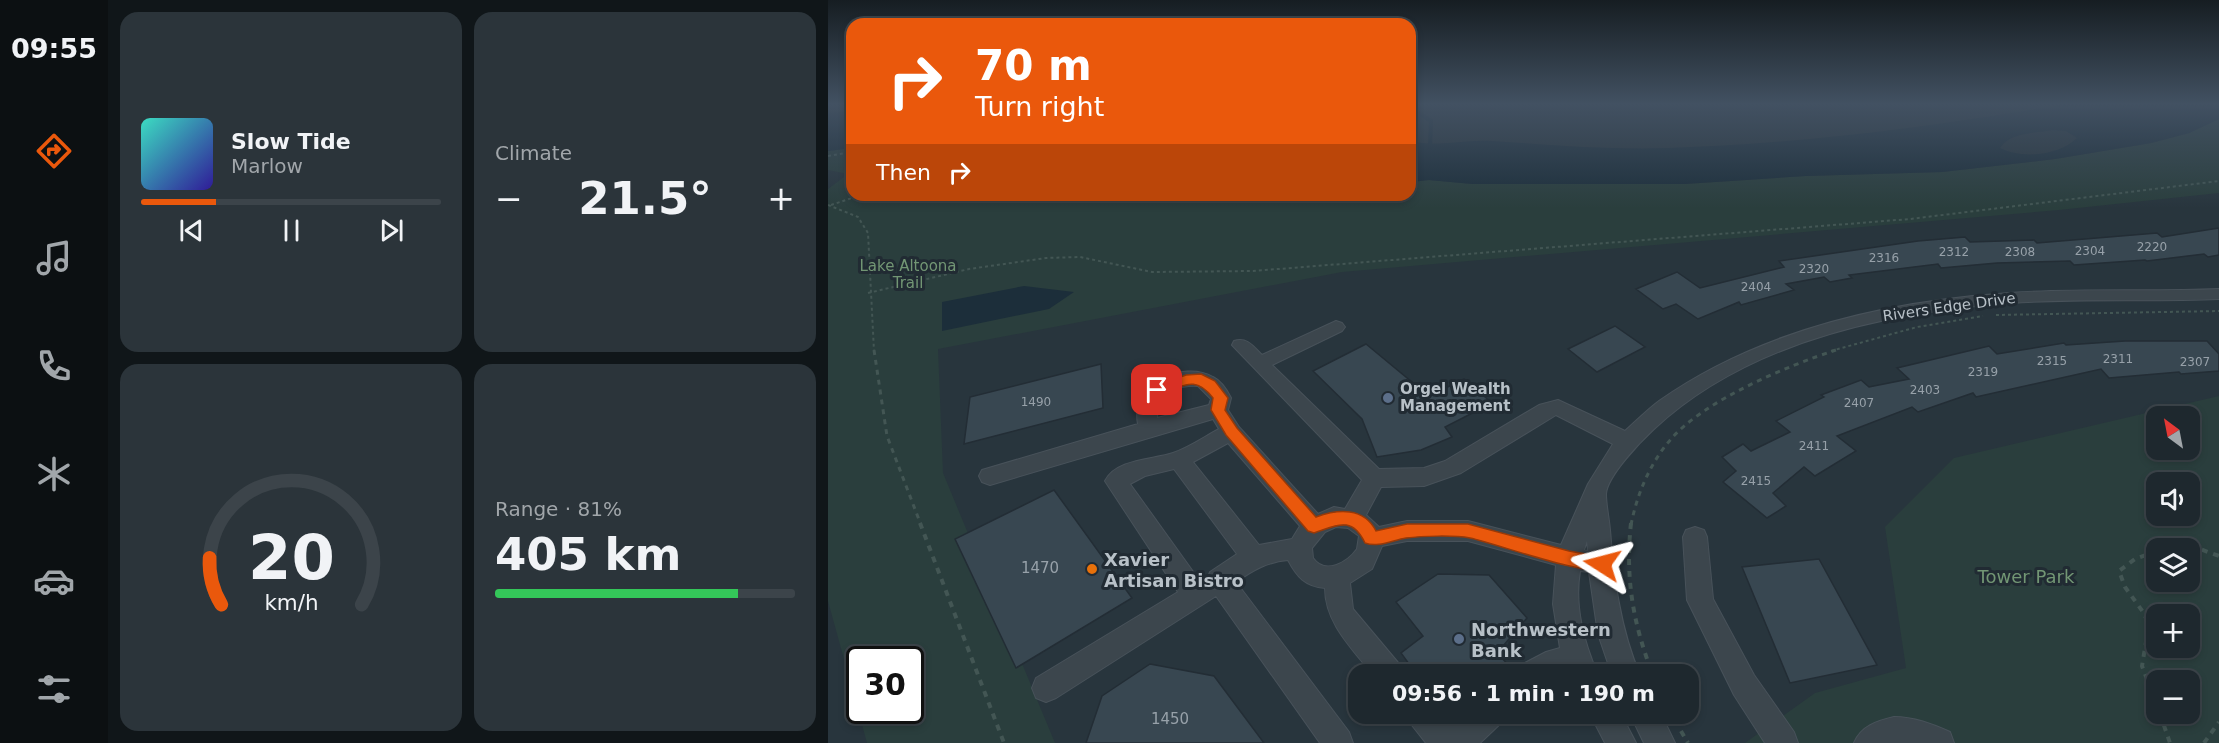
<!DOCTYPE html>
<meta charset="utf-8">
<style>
:root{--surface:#1e282e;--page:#2b343a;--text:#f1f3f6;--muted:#a1a6aa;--line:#3c444a;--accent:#ea580c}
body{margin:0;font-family:"DejaVu Sans",sans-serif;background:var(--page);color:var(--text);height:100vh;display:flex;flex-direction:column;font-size:22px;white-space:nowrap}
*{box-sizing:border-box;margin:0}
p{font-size:20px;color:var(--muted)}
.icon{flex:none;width:33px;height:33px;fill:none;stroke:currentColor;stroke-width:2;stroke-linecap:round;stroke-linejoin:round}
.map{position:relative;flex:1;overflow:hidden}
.side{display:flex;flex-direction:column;gap:12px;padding:12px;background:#101619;width:720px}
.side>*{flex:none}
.guide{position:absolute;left:18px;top:18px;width:570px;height:183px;border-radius:18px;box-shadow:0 3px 9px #0003,0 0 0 2px var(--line);background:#ea580c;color:#fff;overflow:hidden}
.needle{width:39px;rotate:328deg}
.buttons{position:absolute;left:1318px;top:406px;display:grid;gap:12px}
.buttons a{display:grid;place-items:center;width:54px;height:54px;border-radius:12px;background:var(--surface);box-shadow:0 3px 9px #0003,0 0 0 2px var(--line);font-size:30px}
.speed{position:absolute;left:18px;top:646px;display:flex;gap:12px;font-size:30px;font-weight:700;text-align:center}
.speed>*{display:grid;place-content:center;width:78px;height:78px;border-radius:50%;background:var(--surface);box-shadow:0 3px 9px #0003,0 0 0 2px var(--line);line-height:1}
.speed .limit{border:3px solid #111;border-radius:9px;background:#fff;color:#111}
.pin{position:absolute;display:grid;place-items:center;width:51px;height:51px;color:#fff;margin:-26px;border-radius:12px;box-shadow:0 3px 9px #0006}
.me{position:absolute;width:66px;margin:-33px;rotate:279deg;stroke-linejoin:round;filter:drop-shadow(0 0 4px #0008)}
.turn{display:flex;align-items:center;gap:21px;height:126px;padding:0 30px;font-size:27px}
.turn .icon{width:78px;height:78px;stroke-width:2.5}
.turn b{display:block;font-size:42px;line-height:51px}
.then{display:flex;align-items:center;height:57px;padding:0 30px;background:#0003;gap:12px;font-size:22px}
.big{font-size:45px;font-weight:800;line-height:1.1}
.side .card{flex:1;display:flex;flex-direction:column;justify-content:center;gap:9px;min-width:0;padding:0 21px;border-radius:18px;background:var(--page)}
.side .dial{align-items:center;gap:0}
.dial svg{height:156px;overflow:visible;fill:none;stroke:var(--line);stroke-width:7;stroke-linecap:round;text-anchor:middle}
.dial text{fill:var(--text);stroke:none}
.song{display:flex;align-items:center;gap:18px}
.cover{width:72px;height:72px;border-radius:9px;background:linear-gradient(135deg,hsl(170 70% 55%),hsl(250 70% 35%))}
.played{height:6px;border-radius:3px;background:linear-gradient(90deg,var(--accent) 25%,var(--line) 25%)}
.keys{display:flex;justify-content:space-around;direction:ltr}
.heat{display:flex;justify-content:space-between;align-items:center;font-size:33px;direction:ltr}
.charge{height:9px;border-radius:4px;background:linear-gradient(90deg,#34c759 81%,var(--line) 0)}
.side .tiles{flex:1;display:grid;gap:12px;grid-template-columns:repeat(2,1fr)}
.trip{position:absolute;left:520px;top:664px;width:351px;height:60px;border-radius:18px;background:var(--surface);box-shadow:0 3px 9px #0003,0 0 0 2px var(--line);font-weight:800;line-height:60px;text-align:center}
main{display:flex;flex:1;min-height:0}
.menu{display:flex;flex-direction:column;width:108px;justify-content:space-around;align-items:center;background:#0c1012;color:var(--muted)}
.menu .icon{width:42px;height:42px}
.menu .selected{color:var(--accent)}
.menu b{font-size:27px;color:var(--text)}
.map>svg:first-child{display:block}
.green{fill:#2a3e3d;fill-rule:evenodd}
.water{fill:#1c2e3a;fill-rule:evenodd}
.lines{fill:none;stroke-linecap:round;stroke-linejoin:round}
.stream{stroke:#1c2e3a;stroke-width:4}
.building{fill:#384751;stroke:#232d35;stroke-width:1.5}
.minor-casing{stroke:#48525a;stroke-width:2}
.path-far2{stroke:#435654;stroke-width:2;stroke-dasharray:3 3;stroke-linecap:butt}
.path-far1{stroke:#435654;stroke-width:3;stroke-dasharray:5 5;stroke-linecap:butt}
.path{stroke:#435654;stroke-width:4;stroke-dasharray:6 6;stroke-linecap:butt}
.minor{fill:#3c464d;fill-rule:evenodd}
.route{fill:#ea580c;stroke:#983908;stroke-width:1.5}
.service-dot{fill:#5c6f8a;stroke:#212b33;stroke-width:2}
.food-dot{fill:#e8710a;stroke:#212b33;stroke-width:2}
.labels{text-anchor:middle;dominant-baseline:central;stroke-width:6;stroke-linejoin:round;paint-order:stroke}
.number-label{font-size:12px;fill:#97a1a9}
.park-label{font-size:15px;fill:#729674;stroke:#212b33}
.street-label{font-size:15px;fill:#b8c1c8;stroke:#212b33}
.poi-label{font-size:15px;font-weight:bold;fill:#b8c1c8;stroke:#212b33;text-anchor:start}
.near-number-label{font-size:15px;fill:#97a1a9}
.near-poi-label{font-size:18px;font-weight:bold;fill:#b8c1c8;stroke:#212b33;text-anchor:start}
.near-park-label{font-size:18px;fill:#729674;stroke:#212b33}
</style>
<main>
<nav class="menu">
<b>09:55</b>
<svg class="icon selected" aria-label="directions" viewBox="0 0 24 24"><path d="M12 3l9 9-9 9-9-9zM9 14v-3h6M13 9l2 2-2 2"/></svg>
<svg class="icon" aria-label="music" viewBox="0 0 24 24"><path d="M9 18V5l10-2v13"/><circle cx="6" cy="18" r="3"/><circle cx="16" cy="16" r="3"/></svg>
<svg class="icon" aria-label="phone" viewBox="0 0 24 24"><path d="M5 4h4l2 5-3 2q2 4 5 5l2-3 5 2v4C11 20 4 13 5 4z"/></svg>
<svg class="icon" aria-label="climate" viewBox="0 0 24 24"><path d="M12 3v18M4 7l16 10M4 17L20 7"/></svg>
<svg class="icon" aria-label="car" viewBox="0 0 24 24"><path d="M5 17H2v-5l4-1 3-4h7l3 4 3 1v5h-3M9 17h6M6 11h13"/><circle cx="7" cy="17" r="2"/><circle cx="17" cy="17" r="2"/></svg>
<svg class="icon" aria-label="filters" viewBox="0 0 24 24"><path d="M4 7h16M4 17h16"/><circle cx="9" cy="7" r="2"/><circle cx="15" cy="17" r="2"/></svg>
</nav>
<section class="side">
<div class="tiles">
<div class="card">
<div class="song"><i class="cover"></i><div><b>Slow Tide</b><p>Marlow</p></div></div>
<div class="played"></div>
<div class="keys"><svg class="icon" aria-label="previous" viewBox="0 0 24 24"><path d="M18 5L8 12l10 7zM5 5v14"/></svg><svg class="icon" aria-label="pause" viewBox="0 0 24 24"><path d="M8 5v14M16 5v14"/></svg><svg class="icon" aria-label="next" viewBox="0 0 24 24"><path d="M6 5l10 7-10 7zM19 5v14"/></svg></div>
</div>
<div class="card"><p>Climate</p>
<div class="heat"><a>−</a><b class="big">21.5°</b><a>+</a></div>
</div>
<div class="card dial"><svg viewBox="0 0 100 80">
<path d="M14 69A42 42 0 1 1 86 69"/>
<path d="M14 69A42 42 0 0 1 8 45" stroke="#ea580c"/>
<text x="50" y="56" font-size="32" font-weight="700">20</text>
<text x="50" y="72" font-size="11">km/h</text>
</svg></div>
<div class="card"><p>Range · 81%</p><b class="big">405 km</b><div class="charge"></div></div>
</div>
</section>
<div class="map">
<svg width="1391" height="743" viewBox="0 0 1391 743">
<rect width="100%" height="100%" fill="#28353d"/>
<g class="green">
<path d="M1391,119V193L1231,210L514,272L110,349L115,473L227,743H39L0,601V189L20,174L0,170V151L24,148V195H582V182L601,180L645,184H856L977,176L1114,172L1227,159L1323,143L1361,133ZM32,660H82V711H32Z"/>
<path d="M1391,396V743H917L987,693L1078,668L1057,527L1126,458ZM1329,417H1362V450H1329ZM1329,483H1362V516H1329ZM1329,549H1362V582H1329ZM1329,615H1362V648H1329ZM1329,681H1362V714H1329Z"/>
</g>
<g class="water">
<path d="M1239,104H1391V119L1361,133L1323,143L1227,159L1114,172L977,176L856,184H645L601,180L582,182V141C608,148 637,139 664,141C723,145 782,150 841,148C974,144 1107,126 1239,104ZM1225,130L1238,131L1249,138C1231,156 1193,159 1172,148C1181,132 1209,133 1225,130Z"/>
<polygon points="24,111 24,148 0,151 0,113"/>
<polygon points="196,286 246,292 221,309 114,331 114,302"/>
</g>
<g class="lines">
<polyline class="stream" points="582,107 603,121 602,147"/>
</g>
<g class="building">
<polygon points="1391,228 1391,255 1380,257 1376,254 1319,261 1317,260 1246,265 1242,261 1169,263 1113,268 1110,264 1021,275 1024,278 1002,282 996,277 958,284 966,290 913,305 911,302 870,319 848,304 835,309 808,289 849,272 872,288 956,267 951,261 1090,241 1137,237 1142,242 1206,240 1209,243 1329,233 1334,237"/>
<polygon points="787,326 817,347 769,372 740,349"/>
<polygon points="1297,341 1379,341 1391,354 1391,371 1353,374 1351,372 1281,378 1273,369 1148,397 1145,393 1090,412 1084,407 1009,436 1028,451 987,476 976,467 945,493 958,506 939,518 895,482 908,471 894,457 915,444 923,451 962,432 948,421 996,397 993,395 1033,380 1041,387 1081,379 1069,368 1161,346 1169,354 1236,343 1238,345"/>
<polygon points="538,344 601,396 636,379 664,403 617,427 624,437 593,450 549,457 534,419 485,371"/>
<polygon points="273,364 275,408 136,444 142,397"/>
<polygon points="226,490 304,598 188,668 127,539"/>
<polygon points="991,559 1049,665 962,683 914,567"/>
<polygon points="610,574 661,575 699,618 669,653 688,673 687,675 622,675 612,663 596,675 589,675 573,653 595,636 568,602"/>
<polygon points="322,664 386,676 436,743 258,743 274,696"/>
</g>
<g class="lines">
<defs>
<g id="minor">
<path d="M1391,289V299C1322,302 1252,298 1183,303C1059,312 919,342 826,429C813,441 779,476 778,494C778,505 781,518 782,530C786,579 792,628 812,675H784L770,634L761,572L752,571C746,607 756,642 770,675H689L693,665L718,652L732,648L725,604L728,565L640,541H579L554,546L544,569L522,583L525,609L572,665L576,675H545C524,648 497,623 497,588C477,586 469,577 460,560C439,562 425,570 408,582L521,732L525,743H492L388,596L228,698L218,702L208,698L204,688L208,678L350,592L277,481C288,459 324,460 345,453C360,448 376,437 391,429L385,419L162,485L154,482L151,476L154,470L310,424C302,384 355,360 385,377C393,381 399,390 403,398L400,410L411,427L490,514L506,507L517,509L534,480L404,345L406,341C419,337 425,346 434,355L508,321L514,323L517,327L514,331L444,365L551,469L596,468L617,461L711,405L730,400L797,431C808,421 819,410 831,401C932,330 1061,301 1182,293C1252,288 1322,292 1391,289ZM370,386L383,399L381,405L329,418L330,402C340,390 354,385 370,386ZM728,415L785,444L760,484L733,545L640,521H579L551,527L538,515L553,487L596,486L633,473ZM400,443L472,526L464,539L431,545L365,462ZM346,469L409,554L382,572L380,577L371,580L302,484L317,476ZM508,527L520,528L531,536L529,549C519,563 497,575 485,558L484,548L497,532ZM759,541L760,551L756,550Z"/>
<polygon points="867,527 876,530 879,537 885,599 926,675 966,732 970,743 937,743 906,695 863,608 859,600 855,537 858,530"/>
<polygon points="578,714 612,714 622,723 631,722 641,714 677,714 672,724 652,743 598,743 583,724"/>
<polygon points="762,714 793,714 808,743 777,743"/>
<polygon points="802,714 833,714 847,743 816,743"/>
<path d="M1066,717C1086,717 1104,724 1122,732L1126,743H1026C1033,726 1049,721 1066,717Z"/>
</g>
</defs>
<use href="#minor" class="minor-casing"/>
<g class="path-far2">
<polyline points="0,156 24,152"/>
<polyline points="421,195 449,198 484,195"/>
<polyline points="532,195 556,198 583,196"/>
<polyline points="0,205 30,217 40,233 46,351"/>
<polyline points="3,205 33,195"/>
<polyline points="40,293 141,269 218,258 252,257 324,272 425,271 1082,219 1391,181"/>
<polyline points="1168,315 1391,311"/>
<polyline points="1003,351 1089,327 1155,316"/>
</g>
<g class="path-far1">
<polyline points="46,350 59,436 93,525"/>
<path d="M803,525C809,494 822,463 843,439C877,400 959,366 1008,350"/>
</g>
<g class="path">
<polyline points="92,523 176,743"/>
<path d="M803,523C797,578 805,624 825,675"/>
<polyline points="1338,549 1372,549 1391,556"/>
<polyline points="1329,551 1307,559 1291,571 1297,587 1315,612 1321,624 1314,666 1329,706"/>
<polyline points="1332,714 1342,743"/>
<polyline points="853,731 860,743"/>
<polyline points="1376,743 1391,722"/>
</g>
<use href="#minor" class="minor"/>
</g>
<linearGradient id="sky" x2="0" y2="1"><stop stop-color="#161d22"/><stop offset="0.5" stop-color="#425162"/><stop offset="1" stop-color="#425162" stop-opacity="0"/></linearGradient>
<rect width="1391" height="208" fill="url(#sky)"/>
<path class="route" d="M373,374L387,381L400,398L397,410L409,428L488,517C510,509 536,507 548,531L579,524H640L741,551L780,558L782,564L780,569C757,577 671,544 642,538C626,535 594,536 578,538C565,540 550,548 537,543C524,516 510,525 486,533L480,531L398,435L383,410L385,398C366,373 354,388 329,395L322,390L324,387L358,375Z"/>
<g class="service-dot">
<circle cx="560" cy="398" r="6"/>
<circle cx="631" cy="639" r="6"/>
</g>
<circle class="food-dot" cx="264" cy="569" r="6"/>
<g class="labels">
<g class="number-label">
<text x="1324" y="247">2220</text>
<text x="1262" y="251">2304</text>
<text x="1126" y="252">2312</text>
<text x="1192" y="252">2308</text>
<text x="1056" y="258">2316</text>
<text x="986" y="269">2320</text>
<text x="928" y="287">2404</text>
<text x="1290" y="359">2311</text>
<text x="1224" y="361">2315</text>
<text x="1367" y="362">2307</text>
<text x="1155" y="372">2319</text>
<text x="1097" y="390">2403</text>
<text x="208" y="402">1490</text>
<text x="1031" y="403">2407</text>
<text x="986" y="446">2411</text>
<text x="928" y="481">2415</text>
</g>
<g class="park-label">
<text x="80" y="266">Lake Altoona<tspan x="80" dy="17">Trail</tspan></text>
</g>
<g class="street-label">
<text transform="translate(1121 307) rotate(-8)">Rivers Edge Drive</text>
</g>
<g class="poi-label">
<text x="572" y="389">Orgel Wealth<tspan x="572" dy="17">Management</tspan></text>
</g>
<g class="near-number-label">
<text x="212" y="568">1470</text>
<text x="342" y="719">1450</text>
</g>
<g class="near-poi-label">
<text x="276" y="559">Xavier<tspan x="276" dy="21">Artisan Bistro</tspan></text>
<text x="643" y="629">Northwestern<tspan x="643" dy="21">Bank</tspan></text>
</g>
<g class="near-park-label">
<text x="1198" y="576">Tower Park</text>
</g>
</g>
</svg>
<div class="buttons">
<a><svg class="needle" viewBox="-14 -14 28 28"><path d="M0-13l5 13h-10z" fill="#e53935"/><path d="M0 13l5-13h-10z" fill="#a1a6aa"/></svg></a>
<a><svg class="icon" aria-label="sound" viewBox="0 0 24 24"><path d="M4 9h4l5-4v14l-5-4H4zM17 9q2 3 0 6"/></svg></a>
<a><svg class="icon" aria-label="layers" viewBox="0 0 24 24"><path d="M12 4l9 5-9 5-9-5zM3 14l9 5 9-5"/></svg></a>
<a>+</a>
<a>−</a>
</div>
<div class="speed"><div class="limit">30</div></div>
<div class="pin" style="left:329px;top:390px;background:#d93025"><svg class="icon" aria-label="arrive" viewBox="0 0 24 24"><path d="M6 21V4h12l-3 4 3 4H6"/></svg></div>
<svg class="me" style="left:774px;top:564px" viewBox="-20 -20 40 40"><path d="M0-17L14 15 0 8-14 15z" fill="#ea580c" stroke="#fff" stroke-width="4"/></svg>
<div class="trip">09:56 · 1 min · 190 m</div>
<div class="guide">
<div class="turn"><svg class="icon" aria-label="right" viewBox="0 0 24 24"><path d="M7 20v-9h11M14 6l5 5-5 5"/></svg><div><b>70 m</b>Turn right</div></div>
<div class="then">Then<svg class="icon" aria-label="right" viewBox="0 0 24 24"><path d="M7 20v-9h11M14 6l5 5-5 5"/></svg></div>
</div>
</div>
</main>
